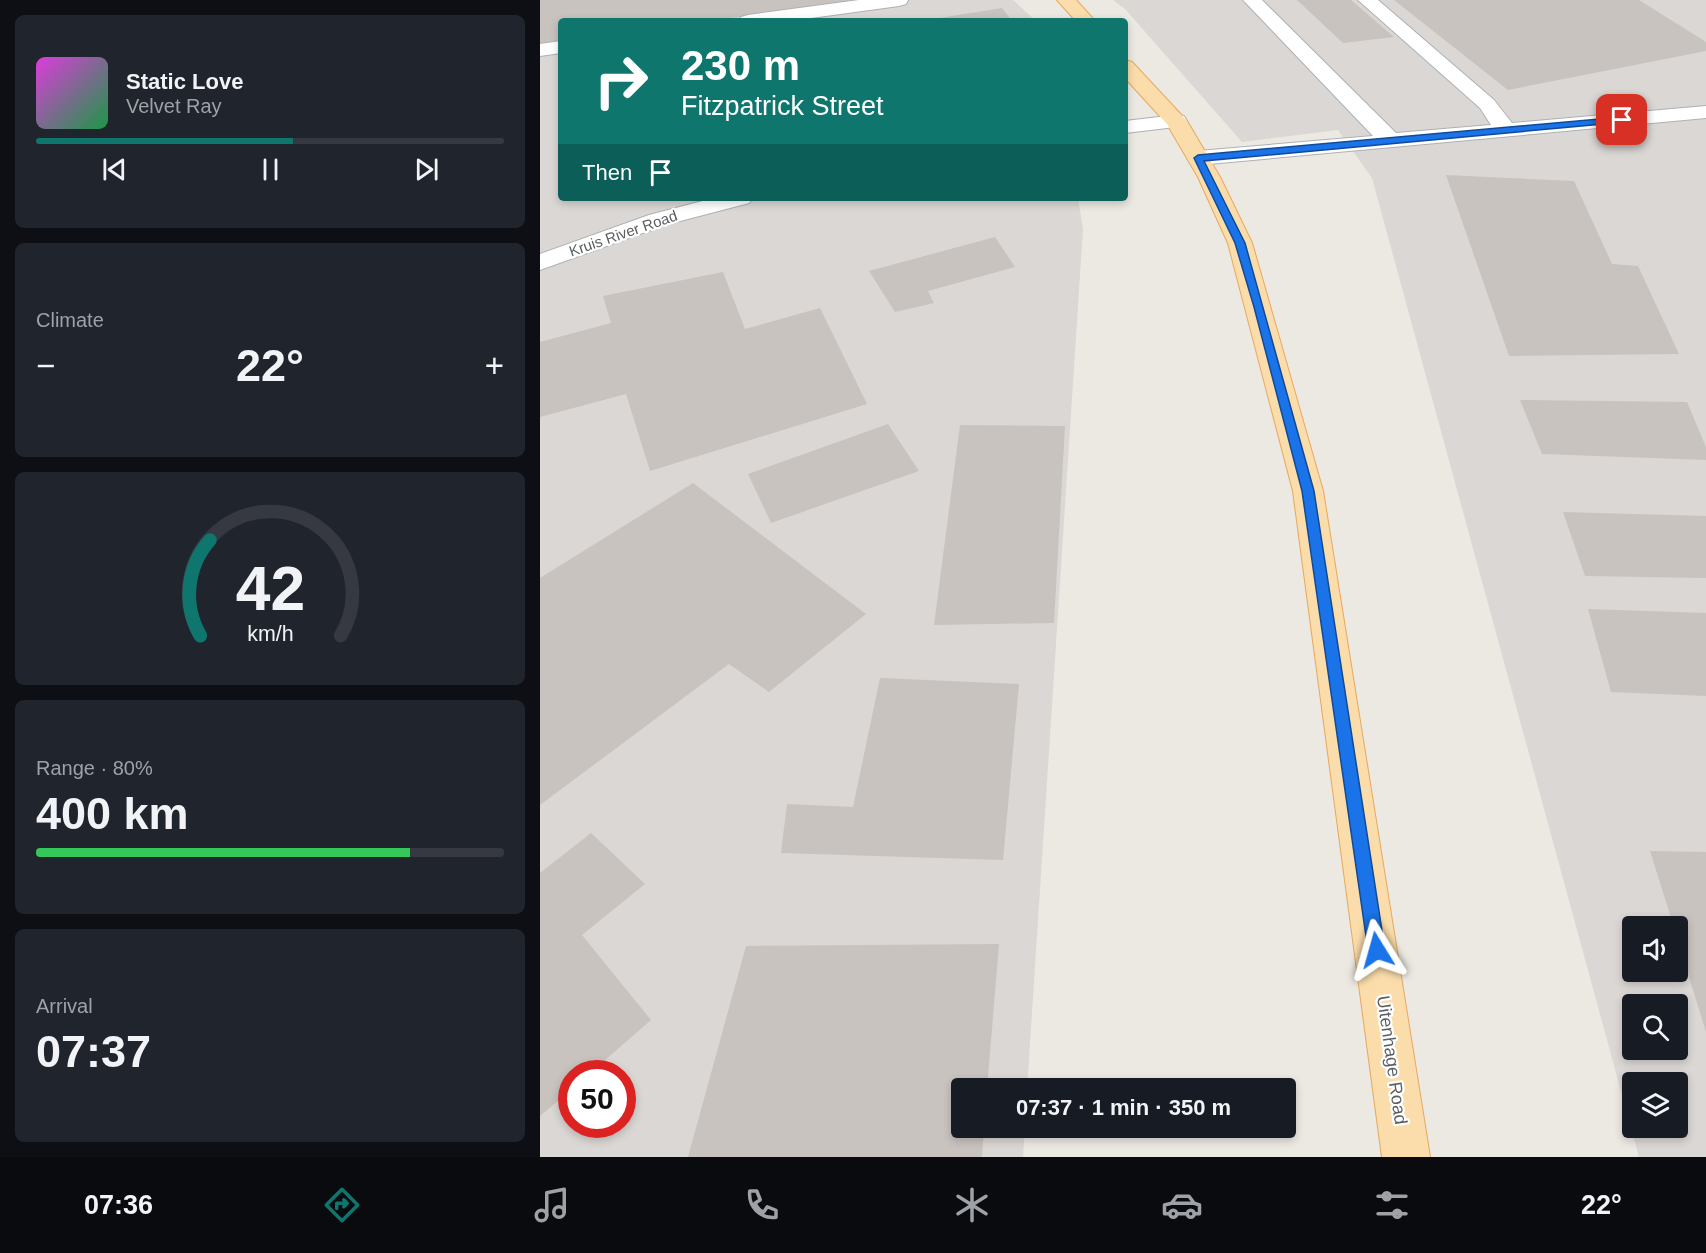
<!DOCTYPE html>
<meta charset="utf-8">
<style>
:root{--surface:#171b24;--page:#20242c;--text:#f1f3f6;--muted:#9ea1a6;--line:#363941;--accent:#0f766e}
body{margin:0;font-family:Arial,sans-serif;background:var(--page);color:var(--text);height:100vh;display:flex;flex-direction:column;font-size:22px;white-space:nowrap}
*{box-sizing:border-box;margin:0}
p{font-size:20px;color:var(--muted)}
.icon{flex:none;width:33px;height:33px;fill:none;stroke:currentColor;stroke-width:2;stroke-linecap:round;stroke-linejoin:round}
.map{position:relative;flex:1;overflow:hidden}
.sheet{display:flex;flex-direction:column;gap:15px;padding:15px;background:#0d0f14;width:540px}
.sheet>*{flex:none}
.guide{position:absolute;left:18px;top:18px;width:570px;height:183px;border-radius:6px;box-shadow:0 3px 9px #0003;background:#0f766e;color:#fff;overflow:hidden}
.fabs{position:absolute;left:1082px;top:916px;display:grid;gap:12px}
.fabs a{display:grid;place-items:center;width:66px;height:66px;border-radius:6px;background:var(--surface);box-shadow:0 3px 9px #0003;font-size:30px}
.speed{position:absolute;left:18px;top:1060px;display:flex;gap:12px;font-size:30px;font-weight:700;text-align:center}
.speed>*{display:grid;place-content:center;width:78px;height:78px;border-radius:50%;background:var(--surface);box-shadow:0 3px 9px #0003;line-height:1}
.speed .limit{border:9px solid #d22;background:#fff;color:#111}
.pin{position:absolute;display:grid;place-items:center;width:51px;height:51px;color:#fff;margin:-26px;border-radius:12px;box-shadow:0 3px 9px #0006}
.me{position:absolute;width:66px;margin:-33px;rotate:352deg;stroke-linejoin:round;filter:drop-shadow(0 0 4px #0008)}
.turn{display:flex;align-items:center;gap:21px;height:126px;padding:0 24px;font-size:27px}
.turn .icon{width:78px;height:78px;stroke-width:2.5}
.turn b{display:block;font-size:42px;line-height:51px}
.then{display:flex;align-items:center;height:57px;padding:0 24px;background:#0003;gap:12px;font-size:22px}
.big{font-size:45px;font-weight:700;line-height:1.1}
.sheet .tile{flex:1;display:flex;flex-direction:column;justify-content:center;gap:9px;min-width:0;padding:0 21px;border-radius:9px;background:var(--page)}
.sheet .dial{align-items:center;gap:0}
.dial svg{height:156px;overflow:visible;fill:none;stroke:var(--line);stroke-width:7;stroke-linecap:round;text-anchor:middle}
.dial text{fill:var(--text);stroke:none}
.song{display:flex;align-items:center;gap:18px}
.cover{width:72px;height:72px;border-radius:9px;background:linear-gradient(135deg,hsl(300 70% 55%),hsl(140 70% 35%))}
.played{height:6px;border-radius:3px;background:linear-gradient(90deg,var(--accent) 55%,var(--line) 55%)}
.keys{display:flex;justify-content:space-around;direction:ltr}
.heat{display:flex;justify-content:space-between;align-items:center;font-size:33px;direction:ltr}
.charge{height:9px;border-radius:4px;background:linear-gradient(90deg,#34c759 80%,var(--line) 0)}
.trip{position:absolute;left:411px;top:1078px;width:345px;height:60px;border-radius:6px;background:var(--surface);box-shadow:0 3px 9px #0003;font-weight:700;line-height:60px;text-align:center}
.tab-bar{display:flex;height:96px;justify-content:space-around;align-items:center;background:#090b0e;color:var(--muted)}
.tab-bar .icon{width:42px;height:42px}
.tab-bar .on{color:var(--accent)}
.tab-bar b{font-size:27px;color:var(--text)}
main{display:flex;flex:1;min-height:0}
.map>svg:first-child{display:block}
.industrial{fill:#dbd7d4;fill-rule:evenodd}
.building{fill:#c8c3bf}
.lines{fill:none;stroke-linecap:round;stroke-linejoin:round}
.minor-casing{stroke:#aeb1b4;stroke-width:2}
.major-casing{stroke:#e8a75f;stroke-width:2}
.minor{fill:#fff;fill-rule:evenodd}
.major{fill:#faddaa;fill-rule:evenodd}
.route{fill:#1a73e8;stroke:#114b97;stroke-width:1.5}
.labels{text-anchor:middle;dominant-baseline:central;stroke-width:4.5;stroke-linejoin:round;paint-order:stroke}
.far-street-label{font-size:15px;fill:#5a5f62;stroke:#fff}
.street-label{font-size:18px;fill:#5a5f62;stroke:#fff}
</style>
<main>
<section class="sheet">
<div class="tile">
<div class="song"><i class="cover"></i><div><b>Static Love</b><p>Velvet Ray</p></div></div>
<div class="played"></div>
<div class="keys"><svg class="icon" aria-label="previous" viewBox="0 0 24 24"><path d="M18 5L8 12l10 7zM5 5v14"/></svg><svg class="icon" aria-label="pause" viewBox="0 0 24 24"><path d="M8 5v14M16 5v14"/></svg><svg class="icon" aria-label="next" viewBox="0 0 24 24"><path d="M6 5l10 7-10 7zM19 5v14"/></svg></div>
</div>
<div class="tile"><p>Climate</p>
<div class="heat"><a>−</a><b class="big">22°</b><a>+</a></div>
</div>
<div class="tile dial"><svg viewBox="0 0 100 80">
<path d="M14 69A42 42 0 1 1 86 69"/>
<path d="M14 69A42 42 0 0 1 19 20" stroke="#0f766e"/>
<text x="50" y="56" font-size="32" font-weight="700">42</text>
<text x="50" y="72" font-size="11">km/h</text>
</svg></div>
<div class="tile"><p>Range · 80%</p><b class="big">400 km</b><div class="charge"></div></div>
<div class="tile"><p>Arrival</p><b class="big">07:37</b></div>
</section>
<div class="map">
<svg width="1166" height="1157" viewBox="0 0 1166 1157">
<rect width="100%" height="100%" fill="#ece8e2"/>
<g class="industrial">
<path d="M0,0H473L496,21H21V198H538L543,229L487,1089H422V1128H485L483,1157H0ZM32,1074H82V1125H32Z"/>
<path d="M573,0H1166V1157H1099L832,178L798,130L702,142L585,9ZM1092,927H1137V972H1092ZM1092,1005H1137V1050H1092ZM1092,1083H1137V1128H1092Z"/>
</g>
<g class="building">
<polygon points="0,0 308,0 308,1 171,21 21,21 21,43 0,46"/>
<polygon points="757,0 811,0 854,37 803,43"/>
<polygon points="854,0 1099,0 1166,42 1166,51 968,90"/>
<polygon points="462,8 472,21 387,21 387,20"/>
<polygon points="906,175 1034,181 1072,264 1098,266 1139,354 969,356"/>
<polygon points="455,237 475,267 388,291 394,303 355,312 329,271"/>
<polygon points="183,272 205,329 280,308 327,404 110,471 86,394 0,417 0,342 71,323 63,296"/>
<polygon points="980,400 1147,402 1166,447 1166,460 1002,454"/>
<polygon points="348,424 379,471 231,523 208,474"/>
<polygon points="420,425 525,426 514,623 394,625"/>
<polygon points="153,483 326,614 229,692 189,664 0,805 0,578"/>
<polygon points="1023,512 1166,516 1166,578 1045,576"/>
<polygon points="1048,609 1166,613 1166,696 1071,692"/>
<polygon points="340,678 479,684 463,860 241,853 247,804 313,807"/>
<polygon points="51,833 105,884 42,935 111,1020 49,1074 32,1074 32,1089 0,1116 0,873"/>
<polygon points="1110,851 1166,852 1166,1032 1137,938 1137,927 1134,927"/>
<polygon points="459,944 447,1089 422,1089 422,1128 444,1128 442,1157 148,1157 206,946"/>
</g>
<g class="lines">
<defs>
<g id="minor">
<polygon points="319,0 368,0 366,4 359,6 249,21 199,21 201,17 208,15"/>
<polygon points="703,0 722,0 856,133 951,125 940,108 818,0 838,0 954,100 972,123 1166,106 1166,118 658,165 650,163 647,158 650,153 658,151 833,136"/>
<polygon points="21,41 21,53 0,56 0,44"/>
<polygon points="636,115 644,116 647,121 644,126 585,133 585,121"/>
<polygon points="174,198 213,198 209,203 125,225 0,270 0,254 109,215"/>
</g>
<g id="major">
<polygon points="517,0 536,0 555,21 536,21"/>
<polygon points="585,60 592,62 647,121 680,177 712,243 783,491 890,1157 842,1157 753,491 688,243 658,177 627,124 585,78"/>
</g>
</defs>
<use href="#minor" class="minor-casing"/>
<use href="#major" class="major-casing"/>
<use href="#minor" class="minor"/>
<use href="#major" class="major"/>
</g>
<polygon class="route" points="1082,117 1085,118 1085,122 664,161 705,243 774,491 845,950 843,956 837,959 830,956 828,950 762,491 714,307 695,243 654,158 658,155"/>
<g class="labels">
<g class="far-street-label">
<text transform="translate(83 233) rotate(-19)">Kruis River Road</text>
</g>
<g class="street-label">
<text transform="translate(852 1060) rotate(82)">Uitenhage Road</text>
</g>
</g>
</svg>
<div class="fabs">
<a><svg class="icon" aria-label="sound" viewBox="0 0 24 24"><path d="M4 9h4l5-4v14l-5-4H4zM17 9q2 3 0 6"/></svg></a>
<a><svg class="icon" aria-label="search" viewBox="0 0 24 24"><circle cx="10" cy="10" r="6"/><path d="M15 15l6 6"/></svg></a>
<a><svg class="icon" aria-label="layers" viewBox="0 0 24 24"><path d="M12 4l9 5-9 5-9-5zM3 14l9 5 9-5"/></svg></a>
</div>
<div class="speed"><div class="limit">50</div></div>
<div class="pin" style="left:1082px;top:120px;background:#d93025"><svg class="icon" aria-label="arrive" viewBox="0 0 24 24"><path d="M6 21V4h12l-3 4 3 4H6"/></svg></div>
<svg class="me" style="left:837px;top:950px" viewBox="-20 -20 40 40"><path d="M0-17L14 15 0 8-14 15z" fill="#1a73e8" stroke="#fff" stroke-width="4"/></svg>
<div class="trip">07:37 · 1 min · 350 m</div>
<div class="guide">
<div class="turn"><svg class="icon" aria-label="right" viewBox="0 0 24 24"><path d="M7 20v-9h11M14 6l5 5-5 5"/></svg><div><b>230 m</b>Fitzpatrick Street</div></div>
<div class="then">Then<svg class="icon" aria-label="arrive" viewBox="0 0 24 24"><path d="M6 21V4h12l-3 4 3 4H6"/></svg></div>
</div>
</div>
</main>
<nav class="tab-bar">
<b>07:36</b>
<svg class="icon on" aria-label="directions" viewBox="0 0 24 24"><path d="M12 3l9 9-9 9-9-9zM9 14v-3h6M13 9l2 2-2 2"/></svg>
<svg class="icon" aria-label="music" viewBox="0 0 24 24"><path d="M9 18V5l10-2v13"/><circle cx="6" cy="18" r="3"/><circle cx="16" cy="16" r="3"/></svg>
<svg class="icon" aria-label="phone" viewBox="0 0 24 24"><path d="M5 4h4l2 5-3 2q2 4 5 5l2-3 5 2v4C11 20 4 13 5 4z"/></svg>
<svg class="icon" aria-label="climate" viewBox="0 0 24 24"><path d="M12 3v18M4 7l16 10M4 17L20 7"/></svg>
<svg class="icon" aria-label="car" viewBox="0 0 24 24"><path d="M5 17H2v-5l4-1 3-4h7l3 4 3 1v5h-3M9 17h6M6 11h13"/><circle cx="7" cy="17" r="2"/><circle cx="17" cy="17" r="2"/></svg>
<svg class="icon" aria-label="filters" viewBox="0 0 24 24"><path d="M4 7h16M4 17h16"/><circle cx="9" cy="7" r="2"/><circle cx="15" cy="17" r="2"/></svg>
<b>22°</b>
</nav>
